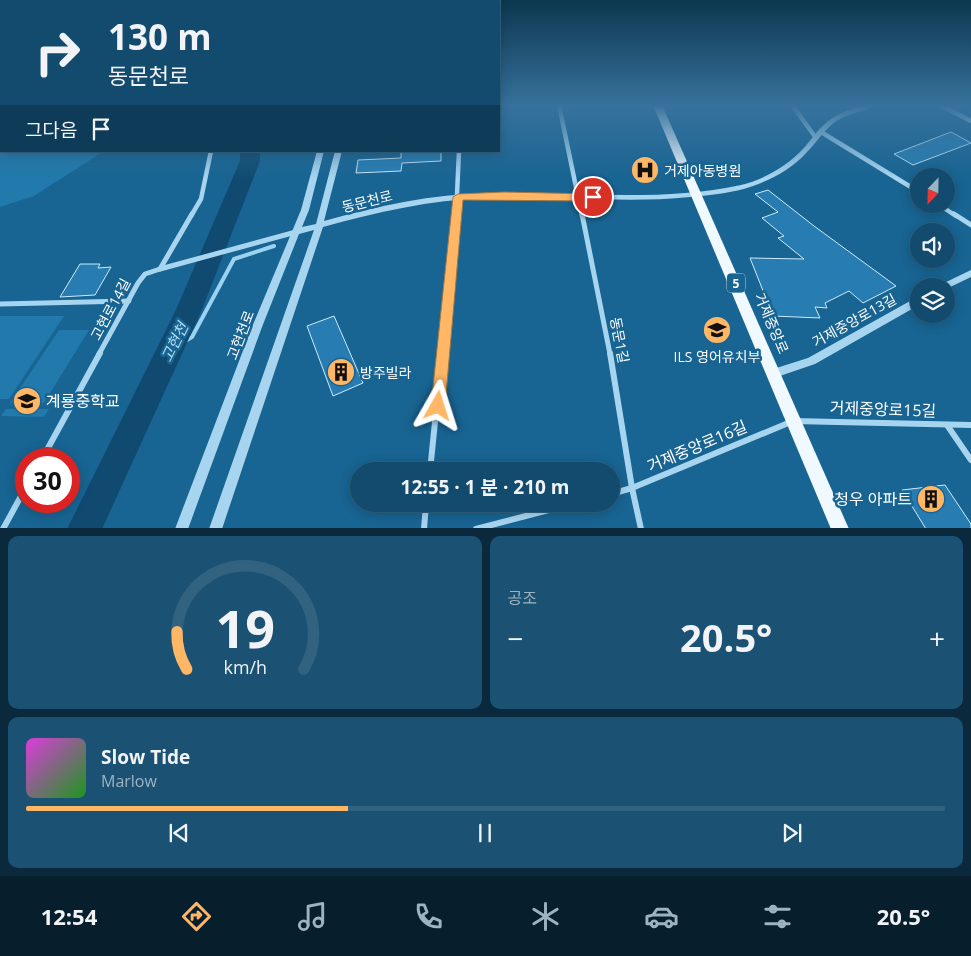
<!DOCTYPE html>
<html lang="ko">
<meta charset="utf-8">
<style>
:root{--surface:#124b6e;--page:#1b5273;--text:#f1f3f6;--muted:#9cb3c2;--line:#316381;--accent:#ffb766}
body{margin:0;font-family:"Open Sans","Noto Sans KR",sans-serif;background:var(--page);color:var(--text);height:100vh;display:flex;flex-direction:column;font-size:19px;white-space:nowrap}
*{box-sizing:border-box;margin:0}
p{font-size:16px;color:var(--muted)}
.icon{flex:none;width:28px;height:28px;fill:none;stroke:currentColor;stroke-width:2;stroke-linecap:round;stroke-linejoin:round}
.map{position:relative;height:528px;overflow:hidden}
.details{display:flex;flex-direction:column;gap:8px;padding:8px;background:#0a293c;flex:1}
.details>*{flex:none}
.top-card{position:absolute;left:0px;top:0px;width:500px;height:152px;box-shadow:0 2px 12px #0003,0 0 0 1px var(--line);background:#124b6e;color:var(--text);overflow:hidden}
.needle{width:32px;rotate:202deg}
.tools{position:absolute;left:910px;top:168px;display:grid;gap:10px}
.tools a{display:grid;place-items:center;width:45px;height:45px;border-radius:50%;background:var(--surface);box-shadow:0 2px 12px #0003,0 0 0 1px var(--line);font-size:25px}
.speed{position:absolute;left:15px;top:448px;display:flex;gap:10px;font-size:25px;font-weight:700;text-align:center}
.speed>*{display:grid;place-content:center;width:65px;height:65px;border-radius:50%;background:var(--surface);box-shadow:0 2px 12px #0003,0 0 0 1px var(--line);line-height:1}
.speed .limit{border:8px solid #d22;background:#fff;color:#111}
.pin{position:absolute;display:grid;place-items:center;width:42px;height:42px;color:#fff;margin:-21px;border:2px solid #fff;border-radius:50%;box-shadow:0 1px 5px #0007}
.me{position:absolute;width:55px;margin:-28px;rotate:6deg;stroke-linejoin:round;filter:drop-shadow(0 0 4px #0008)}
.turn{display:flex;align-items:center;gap:18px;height:105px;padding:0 25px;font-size:22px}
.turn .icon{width:65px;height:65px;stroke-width:2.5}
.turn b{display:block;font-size:35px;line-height:42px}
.then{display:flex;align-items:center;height:48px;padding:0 25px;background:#0003;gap:10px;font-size:19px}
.big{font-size:38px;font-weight:700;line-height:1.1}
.details .widget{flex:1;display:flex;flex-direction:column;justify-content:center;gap:8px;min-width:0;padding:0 18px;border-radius:10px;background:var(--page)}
.details .dial{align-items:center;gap:0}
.dial svg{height:130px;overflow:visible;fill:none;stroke:var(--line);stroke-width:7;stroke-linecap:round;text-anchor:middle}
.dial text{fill:var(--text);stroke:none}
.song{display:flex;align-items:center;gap:15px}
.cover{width:60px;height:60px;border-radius:8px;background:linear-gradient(135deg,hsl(300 70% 55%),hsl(120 70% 35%))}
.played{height:5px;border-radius:2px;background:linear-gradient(90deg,var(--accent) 35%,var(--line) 35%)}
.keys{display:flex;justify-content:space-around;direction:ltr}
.heat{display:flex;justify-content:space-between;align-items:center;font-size:28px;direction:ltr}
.details .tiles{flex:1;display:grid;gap:8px;grid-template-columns:1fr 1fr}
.widget:last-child{grid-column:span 2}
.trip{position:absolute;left:350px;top:462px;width:270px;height:50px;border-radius:25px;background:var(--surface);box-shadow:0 2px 12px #0003,0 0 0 1px var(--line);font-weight:700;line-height:50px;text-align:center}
.tab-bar{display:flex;height:80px;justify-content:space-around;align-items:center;background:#071e2c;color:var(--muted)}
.tab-bar .icon{width:35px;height:35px}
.tab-bar .on{color:var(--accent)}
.tab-bar b{font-size:22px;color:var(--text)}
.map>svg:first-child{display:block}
.green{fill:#2179ac}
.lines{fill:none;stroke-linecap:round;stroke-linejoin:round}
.stream{stroke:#9ad3f2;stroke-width:4}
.river{fill:#104a70;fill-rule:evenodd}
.building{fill:#277db1;stroke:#ceebfb}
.minor-far2{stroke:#a7d5f0;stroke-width:4.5}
.minor-far1{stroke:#a7d5f0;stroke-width:5}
.minor{stroke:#a7d5f0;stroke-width:6}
.tertiary{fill:#a7d5f0;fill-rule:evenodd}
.primary{fill:#f0f9ff;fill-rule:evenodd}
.route{fill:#ffb766;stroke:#a67742}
.labels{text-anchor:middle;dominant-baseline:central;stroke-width:5;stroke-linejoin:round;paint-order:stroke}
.shield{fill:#186492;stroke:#bad0de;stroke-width:1}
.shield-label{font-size:12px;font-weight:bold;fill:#fff}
.poi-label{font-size:14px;fill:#fff;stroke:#186492;text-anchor:start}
.street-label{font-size:14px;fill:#fff;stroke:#186492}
.water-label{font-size:15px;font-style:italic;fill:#b4dff7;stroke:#186492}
.near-poi-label{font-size:16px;fill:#fff;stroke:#186492;text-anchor:start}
.near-street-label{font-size:16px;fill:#fff;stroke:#186492}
</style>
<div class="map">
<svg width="971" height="529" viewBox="0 0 971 529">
<rect width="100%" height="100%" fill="#186492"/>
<g class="green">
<polygon points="0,105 1,151 104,151 34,196 0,207"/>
<polygon points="0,316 64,316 9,399 0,399"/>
<polygon points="59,330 89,330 44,403 10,403"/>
<polygon points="6,409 49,409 44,417 1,416"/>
</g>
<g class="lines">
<polyline class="stream" points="170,350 192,337 234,259 274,246"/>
<polygon class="river" points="240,151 260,151 260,161 201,312 102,529 67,529 175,312 240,161"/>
</g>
<g class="building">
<polygon points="951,132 971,143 913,165 894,154"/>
<polygon points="401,151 441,151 441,161 402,163 401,171 356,173 358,160 401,158"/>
<polygon points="768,190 814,226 896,286 863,303 849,291 825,303 827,308 815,307 820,318 773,316 750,258 804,259 778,238 784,236 762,218 778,212 755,194"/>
<polygon points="80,264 100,264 98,268 111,267 95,295 60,297"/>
<polygon points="334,316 363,383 333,396 307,326"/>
<polygon points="945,485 971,524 971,529 926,529 902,490"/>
</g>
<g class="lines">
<g class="minor-far2">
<polyline points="559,105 582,216"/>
<polyline points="792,105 816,138"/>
<polyline points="940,105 971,121"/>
<polyline points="821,132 919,192"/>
<polyline points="938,204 956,216"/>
<polyline points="191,216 201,199 211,151"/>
<polyline points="456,216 459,151"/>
</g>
<g class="minor-far1">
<polyline points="582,214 610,354"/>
<polyline points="954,214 971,225"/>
<polyline points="160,269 296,232"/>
<polyline points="0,304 129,301"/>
<polyline points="99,354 138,283 145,274 160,269 192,214"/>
<polyline points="442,354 456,214"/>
</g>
<g class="minor">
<polyline points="610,353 632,488 641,529"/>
<polyline points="947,425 971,460"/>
<polyline points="42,459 100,353"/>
<polyline points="430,471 442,353"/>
<polyline points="611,494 632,488 793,421 971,425"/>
<polyline points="3,529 26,487"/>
<polyline points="424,529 426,504"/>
<polyline points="476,529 572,504"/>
</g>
<g class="tertiary">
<path d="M866,105H877C864,112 848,113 835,122C824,130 817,142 807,152C793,168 773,179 753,186C733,193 711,195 690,197C622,204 554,195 486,198C430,200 377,212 323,227L222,529H209L314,230L299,234L262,327L188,529H175L252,327L301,210L317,151H324L309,210L302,227L316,224L335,151H342L324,221C378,206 432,194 488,193C572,191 658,203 741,185C763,180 787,166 803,149C812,139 819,127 831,119C841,112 854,108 866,105Z"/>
<polygon points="971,270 971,277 946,289 946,286 940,286 942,284"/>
<polygon points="919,296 919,305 815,364 774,378 770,376 769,373 770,370 808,358"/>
</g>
<polygon class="primary" points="653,105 662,105 849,529 831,529"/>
</g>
<linearGradient id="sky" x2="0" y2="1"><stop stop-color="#0d3750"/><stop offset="0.59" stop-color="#37729d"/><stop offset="1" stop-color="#37729d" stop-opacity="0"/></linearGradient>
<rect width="971" height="179" fill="url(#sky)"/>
<polygon class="route" points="504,192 593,194 598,197 593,201 463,200 445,406 443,411 438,413 433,411 431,406 453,197 458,194"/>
<defs>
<symbol id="hospital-disc" viewBox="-11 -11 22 22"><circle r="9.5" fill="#ffb766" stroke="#186492"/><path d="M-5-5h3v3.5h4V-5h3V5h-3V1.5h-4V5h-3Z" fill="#111"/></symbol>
<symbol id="school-disc" viewBox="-11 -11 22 22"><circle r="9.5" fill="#ffb766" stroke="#186492"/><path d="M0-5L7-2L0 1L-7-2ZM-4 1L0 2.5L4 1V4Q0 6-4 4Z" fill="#111"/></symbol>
<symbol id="building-disc" viewBox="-11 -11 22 22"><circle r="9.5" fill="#ffb766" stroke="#186492"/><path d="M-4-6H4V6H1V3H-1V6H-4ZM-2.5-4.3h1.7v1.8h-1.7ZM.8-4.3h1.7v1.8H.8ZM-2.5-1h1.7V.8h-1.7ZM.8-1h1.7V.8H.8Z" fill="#111"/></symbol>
</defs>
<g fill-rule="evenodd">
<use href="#hospital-disc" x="629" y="154" width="32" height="32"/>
<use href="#school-disc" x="701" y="314" width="32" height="32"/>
<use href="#building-disc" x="325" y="356" width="32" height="32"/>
<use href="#school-disc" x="11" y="385" width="32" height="32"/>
<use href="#building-disc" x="915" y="483" width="32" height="32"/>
</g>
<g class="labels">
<rect class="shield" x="727" y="273.5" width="18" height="19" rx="4"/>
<g class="shield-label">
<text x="736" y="283">5</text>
</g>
<g class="poi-label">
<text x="664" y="170">거제아동병원</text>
<text x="717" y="356" text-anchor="middle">ILS 영어유치부</text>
<text x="360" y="372">방주빌라</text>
</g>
<g class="street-label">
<text transform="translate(367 201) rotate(-14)">동문천로</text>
<text transform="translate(110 309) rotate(-62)">고현로14길</text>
<text transform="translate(854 320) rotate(-29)">거제중앙로13길</text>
<text transform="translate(772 323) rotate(67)">거제중앙로</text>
<text transform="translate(240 335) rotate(-69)">고현천로</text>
<text transform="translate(620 340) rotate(79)">동문1길</text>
</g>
<g class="water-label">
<text transform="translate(174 342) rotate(-64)">고현천</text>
</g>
<g class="near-poi-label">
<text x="46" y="401">계룡중학교</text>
<text x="912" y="499" text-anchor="end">청우 아파트</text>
</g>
<g class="near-street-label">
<text transform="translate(883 409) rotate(2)">거제중앙로15길</text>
<text transform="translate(697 446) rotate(-23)">거제중앙로16길</text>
</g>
</g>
</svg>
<div class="tools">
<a><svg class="needle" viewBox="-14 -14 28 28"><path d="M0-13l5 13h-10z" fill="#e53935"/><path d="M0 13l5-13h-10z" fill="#9cb3c2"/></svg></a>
<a><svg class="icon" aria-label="sound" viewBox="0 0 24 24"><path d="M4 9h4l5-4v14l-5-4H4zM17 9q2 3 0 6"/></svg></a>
<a><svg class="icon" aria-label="layers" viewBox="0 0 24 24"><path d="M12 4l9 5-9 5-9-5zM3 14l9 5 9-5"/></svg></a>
</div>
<div class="speed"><div class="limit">30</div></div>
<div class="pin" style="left:593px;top:197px;background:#d93025"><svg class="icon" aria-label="arrive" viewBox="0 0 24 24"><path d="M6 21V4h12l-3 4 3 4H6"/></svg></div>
<svg class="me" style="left:438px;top:406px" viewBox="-20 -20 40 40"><path d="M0-17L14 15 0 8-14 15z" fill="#ffb766" stroke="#fff" stroke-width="4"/></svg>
<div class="trip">12:55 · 1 분 · 210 m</div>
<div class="top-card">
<div class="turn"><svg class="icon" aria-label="right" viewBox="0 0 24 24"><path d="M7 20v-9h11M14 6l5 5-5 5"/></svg><div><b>130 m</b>동문천로</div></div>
<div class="then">그다음<svg class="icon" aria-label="arrive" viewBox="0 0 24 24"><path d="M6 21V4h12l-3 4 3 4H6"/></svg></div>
</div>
</div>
<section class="details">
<div class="tiles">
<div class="widget dial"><svg viewBox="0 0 100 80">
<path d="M14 69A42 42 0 1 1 86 69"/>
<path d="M14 69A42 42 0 0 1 8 46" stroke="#ffb766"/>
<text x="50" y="56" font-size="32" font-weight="700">19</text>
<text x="50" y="72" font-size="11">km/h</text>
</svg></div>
<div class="widget"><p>공조</p>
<div class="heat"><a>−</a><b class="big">20.5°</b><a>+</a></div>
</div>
<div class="widget">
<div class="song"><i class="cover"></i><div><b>Slow Tide</b><p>Marlow</p></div></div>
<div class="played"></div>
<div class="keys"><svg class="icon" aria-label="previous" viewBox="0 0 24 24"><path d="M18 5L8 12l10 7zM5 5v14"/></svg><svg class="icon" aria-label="pause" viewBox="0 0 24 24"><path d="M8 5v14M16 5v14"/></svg><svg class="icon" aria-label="next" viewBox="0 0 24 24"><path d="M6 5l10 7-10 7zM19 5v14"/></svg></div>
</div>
</div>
</section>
<nav class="tab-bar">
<b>12:54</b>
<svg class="icon on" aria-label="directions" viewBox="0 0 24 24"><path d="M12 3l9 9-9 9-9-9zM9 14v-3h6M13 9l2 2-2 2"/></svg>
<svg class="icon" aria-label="music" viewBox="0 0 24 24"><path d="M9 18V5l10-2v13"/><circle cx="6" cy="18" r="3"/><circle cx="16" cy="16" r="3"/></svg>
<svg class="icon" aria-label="phone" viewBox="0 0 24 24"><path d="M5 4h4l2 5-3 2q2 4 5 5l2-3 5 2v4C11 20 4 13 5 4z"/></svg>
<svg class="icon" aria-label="climate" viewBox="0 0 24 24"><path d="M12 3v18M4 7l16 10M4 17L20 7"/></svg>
<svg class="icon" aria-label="car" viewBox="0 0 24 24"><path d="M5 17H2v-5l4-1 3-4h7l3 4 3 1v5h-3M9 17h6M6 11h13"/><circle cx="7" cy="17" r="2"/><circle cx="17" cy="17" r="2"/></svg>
<svg class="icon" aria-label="filters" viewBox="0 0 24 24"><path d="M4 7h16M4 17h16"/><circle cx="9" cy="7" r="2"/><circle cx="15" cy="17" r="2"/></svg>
<b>20.5°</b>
</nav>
